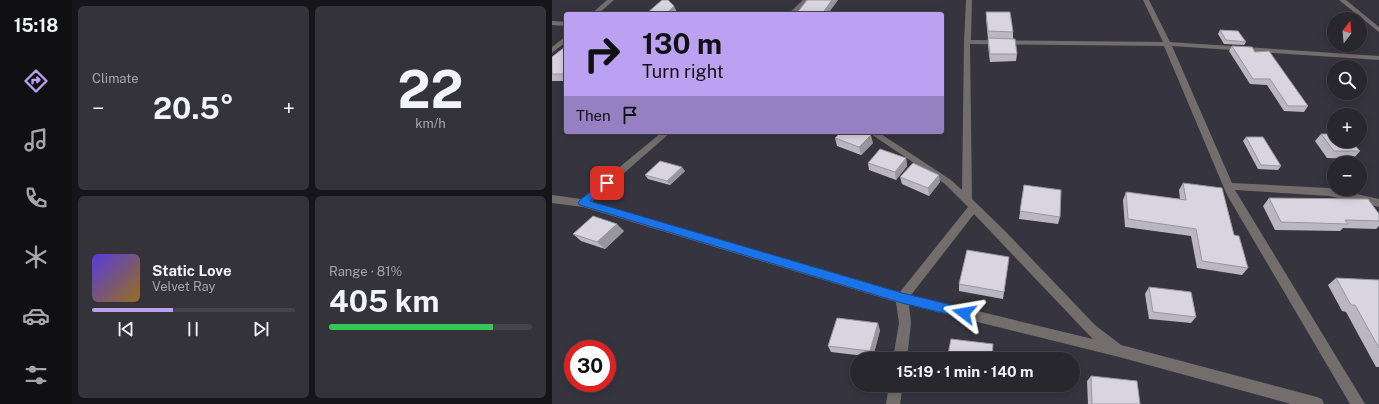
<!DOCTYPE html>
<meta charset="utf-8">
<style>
:root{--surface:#28272e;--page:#34333a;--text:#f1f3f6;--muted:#a5a5aa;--line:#44444a;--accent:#bca0f2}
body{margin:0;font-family:"Public Sans",sans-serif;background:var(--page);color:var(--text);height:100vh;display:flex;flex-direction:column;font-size:15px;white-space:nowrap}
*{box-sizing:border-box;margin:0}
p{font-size:13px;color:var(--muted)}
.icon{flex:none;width:22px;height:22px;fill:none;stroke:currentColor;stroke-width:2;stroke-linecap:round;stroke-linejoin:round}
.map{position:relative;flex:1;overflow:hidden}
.sheet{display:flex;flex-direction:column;gap:6px;padding:6px;background:#161519;width:480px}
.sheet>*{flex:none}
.guide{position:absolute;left:12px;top:12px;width:380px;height:122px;border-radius:4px;box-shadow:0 2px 10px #0003,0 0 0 1px var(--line);background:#bca0f2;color:#111;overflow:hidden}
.needle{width:26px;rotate:16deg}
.controls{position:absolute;left:775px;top:12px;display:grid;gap:8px}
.controls a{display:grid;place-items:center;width:40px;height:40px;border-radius:50%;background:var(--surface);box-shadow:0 2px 10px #0003,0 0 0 1px var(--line);font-size:20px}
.speed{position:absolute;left:12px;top:340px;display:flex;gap:8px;font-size:20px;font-weight:700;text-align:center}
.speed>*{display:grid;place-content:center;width:52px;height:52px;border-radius:50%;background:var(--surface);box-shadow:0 2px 10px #0003,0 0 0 1px var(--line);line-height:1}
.speed .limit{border:6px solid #d22;background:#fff;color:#111}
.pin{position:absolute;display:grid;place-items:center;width:34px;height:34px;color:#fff;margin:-17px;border-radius:8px;box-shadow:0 2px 6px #0006}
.me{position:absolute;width:44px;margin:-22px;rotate:284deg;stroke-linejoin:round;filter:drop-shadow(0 0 3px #0008)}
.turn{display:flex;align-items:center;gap:14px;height:84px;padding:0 12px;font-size:18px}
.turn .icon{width:52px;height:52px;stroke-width:2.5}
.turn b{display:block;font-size:28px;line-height:34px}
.then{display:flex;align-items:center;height:38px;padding:0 12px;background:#0003;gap:8px;font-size:15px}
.big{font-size:30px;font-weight:700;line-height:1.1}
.sheet .widget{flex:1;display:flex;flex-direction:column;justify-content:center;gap:6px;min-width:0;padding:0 14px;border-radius:6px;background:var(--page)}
.sheet .dial{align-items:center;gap:0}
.dial b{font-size:52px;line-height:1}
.song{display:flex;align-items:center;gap:12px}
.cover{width:48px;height:48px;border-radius:6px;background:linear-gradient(135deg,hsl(250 70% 55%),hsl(40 70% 35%))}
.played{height:4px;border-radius:2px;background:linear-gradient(90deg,var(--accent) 40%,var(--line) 40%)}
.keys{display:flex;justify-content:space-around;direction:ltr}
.heat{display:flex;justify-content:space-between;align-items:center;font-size:22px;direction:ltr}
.charge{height:6px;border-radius:3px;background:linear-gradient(90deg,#34c759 81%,var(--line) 0)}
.sheet .tiles{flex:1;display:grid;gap:6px;grid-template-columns:repeat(2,1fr)}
.trip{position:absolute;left:298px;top:352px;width:230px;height:40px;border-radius:20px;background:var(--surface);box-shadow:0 2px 10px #0003,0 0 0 1px var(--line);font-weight:700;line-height:40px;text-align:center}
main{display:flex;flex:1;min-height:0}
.menu{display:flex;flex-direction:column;width:72px;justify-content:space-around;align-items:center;background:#101012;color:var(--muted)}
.menu .icon{width:28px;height:28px}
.menu .current{color:var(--accent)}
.menu b{font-size:18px;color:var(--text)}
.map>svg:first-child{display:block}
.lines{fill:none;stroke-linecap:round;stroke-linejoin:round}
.minor{fill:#736d6c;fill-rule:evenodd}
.wall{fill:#bab7c2}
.shaded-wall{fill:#97959e}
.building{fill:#d8d5e1;stroke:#97959e}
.route{fill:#1a73e8;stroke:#114b97}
</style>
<main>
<nav class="menu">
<b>15:18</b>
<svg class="icon current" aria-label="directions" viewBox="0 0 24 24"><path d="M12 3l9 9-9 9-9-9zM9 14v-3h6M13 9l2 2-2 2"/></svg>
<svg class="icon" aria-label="music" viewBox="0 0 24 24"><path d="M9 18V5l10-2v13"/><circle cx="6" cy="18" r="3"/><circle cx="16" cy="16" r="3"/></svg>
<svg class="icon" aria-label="phone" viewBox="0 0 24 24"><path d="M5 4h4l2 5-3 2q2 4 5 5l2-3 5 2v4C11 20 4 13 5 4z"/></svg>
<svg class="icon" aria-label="climate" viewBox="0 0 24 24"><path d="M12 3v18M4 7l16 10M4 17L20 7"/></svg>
<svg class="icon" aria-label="car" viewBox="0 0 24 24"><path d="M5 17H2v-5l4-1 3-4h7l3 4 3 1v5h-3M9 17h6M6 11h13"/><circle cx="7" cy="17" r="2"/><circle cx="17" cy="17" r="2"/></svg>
<svg class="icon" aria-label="filters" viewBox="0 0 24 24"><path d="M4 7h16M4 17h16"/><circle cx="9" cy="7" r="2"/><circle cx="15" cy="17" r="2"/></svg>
</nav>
<section class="sheet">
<div class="tiles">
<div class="widget"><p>Climate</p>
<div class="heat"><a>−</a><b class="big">20.5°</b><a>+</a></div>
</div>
<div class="widget dial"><b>22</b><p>km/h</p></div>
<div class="widget">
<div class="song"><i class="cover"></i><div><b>Static Love</b><p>Velvet Ray</p></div></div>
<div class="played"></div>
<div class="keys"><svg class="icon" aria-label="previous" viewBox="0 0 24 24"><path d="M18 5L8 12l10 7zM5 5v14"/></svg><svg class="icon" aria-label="pause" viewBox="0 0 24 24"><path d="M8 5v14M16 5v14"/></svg><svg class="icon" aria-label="next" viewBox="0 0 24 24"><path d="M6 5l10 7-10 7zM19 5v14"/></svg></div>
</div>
<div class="widget"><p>Range · 81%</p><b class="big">405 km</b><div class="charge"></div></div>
</div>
</section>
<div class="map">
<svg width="827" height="404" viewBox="0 0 827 404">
<rect width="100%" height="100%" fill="#36343e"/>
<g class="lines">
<g class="minor">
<polygon points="55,0 62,0 46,14 39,14"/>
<polygon points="251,0 258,0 243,14 236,14"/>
<path d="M414,0H420L419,40L611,42L591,0H597L618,42L827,56V60L620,46L680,183L777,188L827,199V207L777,196L683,190L813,404H798L675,195L612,46L418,44L420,199L455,233L543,325L569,345L765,397L770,399L772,404H739L567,357L357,305L359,323L355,359H341L347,323L344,302L31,207L0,203V195L29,199L110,132H119L39,202L348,292L416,207L393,184L316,132H326L399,180L410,190L412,42ZM422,214L535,333L541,339L359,295Z"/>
<polygon points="787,0 794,0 827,27 827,32"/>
<polygon points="0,21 14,22 14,26 0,25"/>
<polygon points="14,36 14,42 0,53 0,47"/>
<polygon points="337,385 351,385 348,404 334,404"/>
</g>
</g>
<g class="wall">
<polygon points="434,12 461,32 461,39 465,54 464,61 438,62 436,46 436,39 434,19"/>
<polygon points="668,30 694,42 692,45 672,44 666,34"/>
<polygon points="14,46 14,81 0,81 0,57"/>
<polygon points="680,46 703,52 756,106 752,112 732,111 715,85 698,84 677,51"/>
<polygon points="769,134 808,151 801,159 775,158 763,141"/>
<polygon points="694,137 729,166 726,170 706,169 691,141"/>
<polygon points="283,138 321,143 309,155 285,146"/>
<polygon points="354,158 355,166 344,180 317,170 316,163"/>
<polygon points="133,171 118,185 96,179 93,175"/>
<polygon points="348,177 388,182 377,196 350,184"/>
<polygon points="631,183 682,235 696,268 690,275 645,268 639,236 573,227 571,200 574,192 628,199 627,190"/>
<polygon points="472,185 508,217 506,224 467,219"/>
<polygon points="717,198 827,214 827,226 824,229 791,228 788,231 723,230 711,206"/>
<polygon points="72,231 53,249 29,241 21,234"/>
<polygon points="457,257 451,299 407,291 407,284"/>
<polygon points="784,278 827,281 827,367 824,367 794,312 790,311 776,285"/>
<polygon points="597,287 644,317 639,323 597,319 593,294"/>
<polygon points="328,330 321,357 279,352 276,346"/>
<polygon points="539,376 588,404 536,404 535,381"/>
</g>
<g class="shaded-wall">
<polygon points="280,0 286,0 276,14 270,14"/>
<polygon points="122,6 125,12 124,14 114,14"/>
<polygon points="319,135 321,143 309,155 307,147"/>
<polygon points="354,158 355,166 344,180 343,172"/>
<polygon points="130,167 133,171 118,185 115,181"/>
<polygon points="387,175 388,182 377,196 376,188"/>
<polygon points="65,224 72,231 53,249 45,242"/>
<polygon points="326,323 328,330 321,357 318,351"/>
</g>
<g class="building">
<polygon points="110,0 116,0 122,6 114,14 94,14"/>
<polygon points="255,0 280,0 270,14 244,14"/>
<polygon points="434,12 458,12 461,32 436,31"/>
<polygon points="668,30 686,31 694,42 674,40"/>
<polygon points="436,38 463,39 465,54 438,54"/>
<polygon points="14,46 14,74 0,74 0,57"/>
<polygon points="680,46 700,47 703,52 717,51 756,106 736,106 718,79 701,79"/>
<polygon points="289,132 311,132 319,135 307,147 283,138"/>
<polygon points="769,134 782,134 782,141 799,141 808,151 782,151"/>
<polygon points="694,137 711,137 729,166 709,165"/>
<polygon points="328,149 354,158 343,172 316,163"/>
<polygon points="108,161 130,167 115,181 93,175"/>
<polygon points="361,163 387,175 376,188 348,177"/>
<polygon points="631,183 670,188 682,235 687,236 696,268 650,261 644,229 576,219 574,192 634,200"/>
<polygon points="472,185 509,190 508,217 468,211"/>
<polygon points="717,198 816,199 827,214 827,221 793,220 796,224 729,222"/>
<polygon points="41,216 65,224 45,242 21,234"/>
<polygon points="415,250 457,257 452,292 407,284"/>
<polygon points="784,278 827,280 827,348 803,305 799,305"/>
<polygon points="597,287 639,292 644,317 601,312"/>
<polygon points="285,318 326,323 318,351 276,346"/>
<polygon points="399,339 441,344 440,359 395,359"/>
<polygon points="539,376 585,381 588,404 540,404"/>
</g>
<polygon class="route" points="55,179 59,183 58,185 38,201 350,293 412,308 416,310 418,313 416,317 412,318 350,303 28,205 26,203 28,200"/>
</svg>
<div class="controls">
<a><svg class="needle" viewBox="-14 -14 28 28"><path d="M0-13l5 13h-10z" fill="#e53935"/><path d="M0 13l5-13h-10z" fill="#a5a5aa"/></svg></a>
<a><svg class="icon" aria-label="search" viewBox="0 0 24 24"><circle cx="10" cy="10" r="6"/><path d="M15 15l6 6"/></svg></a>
<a>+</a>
<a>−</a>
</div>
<div class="speed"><div class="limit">30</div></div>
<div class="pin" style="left:55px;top:183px;background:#d93025"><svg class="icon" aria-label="arrive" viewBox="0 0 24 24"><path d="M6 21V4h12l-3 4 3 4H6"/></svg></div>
<svg class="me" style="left:412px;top:313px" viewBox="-20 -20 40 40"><path d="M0-17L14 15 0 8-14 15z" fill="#1a73e8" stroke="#fff" stroke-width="4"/></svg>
<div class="trip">15:19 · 1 min · 140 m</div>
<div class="guide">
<div class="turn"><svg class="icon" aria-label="right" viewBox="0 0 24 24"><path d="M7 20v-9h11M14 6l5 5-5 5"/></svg><div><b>130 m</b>Turn right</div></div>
<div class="then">Then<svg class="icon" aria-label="arrive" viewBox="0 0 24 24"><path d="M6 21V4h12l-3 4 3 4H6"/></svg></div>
</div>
</div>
</main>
